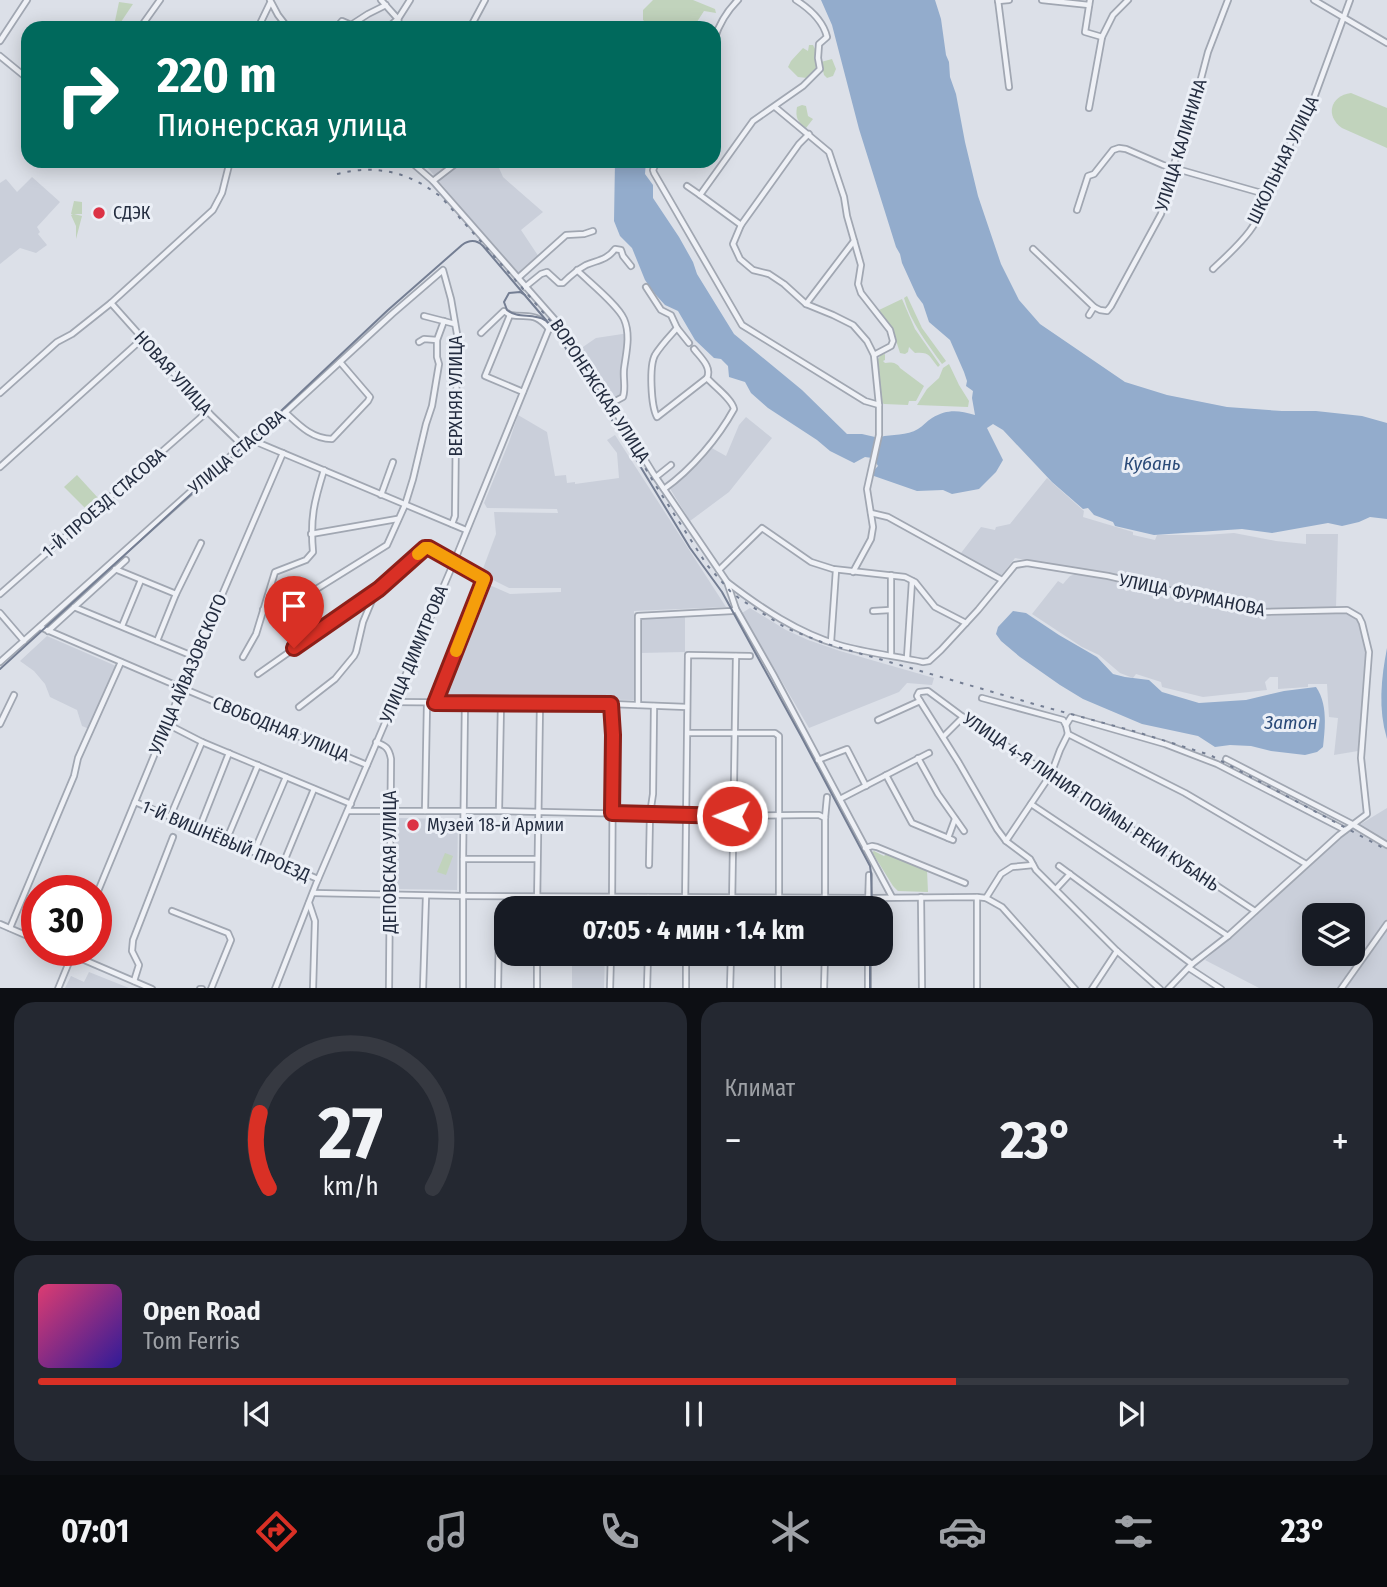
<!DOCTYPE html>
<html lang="ru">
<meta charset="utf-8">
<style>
:root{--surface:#171b24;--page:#242831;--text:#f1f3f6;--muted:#9ea1a6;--line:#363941;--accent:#d93025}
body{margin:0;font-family:"Fira Sans Condensed",sans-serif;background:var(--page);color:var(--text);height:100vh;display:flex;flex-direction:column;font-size:26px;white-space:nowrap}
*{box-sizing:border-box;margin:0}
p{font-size:23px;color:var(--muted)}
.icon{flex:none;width:38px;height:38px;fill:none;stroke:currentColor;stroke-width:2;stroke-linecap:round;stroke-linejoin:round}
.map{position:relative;height:988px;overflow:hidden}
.panel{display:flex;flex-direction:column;gap:14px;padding:14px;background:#0d0f14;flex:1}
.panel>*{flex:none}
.hud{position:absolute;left:21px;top:21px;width:700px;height:147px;border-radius:21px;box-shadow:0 4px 18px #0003;background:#00695c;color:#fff;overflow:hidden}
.fabs{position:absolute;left:1302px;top:903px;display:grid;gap:14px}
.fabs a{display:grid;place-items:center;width:63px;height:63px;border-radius:14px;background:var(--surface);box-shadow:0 4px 18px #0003;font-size:35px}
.speed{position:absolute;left:21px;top:875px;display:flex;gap:14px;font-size:35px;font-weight:700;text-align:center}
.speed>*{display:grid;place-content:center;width:91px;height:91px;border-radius:50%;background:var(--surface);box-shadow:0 4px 18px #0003;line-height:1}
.speed .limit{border:10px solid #d22;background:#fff;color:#111}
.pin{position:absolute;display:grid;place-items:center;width:60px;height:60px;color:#fff;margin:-72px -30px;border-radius:50% 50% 50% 0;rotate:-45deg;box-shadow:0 0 7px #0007}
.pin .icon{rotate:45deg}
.me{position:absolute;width:77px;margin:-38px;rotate:271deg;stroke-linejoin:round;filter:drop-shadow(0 0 5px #0008)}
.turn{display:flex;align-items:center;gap:24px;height:147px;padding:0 21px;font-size:32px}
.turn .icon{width:91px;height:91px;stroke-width:2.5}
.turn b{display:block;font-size:49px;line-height:60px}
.big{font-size:52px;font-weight:700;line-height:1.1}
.panel .card{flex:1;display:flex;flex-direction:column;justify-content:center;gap:10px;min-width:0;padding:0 24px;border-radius:21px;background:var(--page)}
.panel .dial{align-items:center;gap:0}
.dial svg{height:182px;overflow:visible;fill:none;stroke:var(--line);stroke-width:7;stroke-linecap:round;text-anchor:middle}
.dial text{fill:var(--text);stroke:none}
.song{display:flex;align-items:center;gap:21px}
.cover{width:84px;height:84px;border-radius:10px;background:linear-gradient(135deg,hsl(340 70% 55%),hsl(250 70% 35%))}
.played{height:7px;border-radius:4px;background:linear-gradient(90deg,var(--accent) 70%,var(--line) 70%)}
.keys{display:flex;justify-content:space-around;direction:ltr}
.heat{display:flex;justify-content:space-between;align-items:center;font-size:38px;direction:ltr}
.panel .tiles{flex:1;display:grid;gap:14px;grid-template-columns:1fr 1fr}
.card:last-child{grid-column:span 2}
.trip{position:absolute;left:494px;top:896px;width:399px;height:70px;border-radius:21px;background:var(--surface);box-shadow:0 4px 18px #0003;font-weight:700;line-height:70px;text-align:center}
.dock{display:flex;height:112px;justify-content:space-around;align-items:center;background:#090b0e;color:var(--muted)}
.dock .icon{width:49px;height:49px}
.dock .selected{color:var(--accent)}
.dock b{font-size:32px;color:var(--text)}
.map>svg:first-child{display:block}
.built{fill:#cacfda;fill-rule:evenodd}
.green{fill:#c1d3bc}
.water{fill:#93accc}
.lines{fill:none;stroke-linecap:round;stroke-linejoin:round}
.minor-casing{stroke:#a1a7b2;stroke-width:8}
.minor{stroke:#eff1f6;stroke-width:4.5}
.tram{stroke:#747e93;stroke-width:2}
.rail{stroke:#747e93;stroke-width:2;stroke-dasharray:3.5 7;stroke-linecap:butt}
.route-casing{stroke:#8d1f18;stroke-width:18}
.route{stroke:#d93025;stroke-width:12}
.slow{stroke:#f59e0b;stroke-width:12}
.poi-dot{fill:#dc3245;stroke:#ebeff6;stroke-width:2.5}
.labels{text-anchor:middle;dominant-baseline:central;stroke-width:6;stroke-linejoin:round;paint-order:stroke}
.street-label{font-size:18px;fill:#242d40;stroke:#ebeff6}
.poi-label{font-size:18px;fill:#242d40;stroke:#ebeff6;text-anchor:start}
.water-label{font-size:19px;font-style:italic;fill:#2a4a78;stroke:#ebeff6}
</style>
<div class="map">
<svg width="1387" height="989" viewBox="0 0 1387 989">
<rect width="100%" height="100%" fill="#dce0e8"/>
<g class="built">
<polygon points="422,161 496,161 503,177 543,212 521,230 539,257 520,274 492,244"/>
<polygon points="32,177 60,202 37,227 40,232 38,234 47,245 36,253 20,248 0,264 0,183 6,179 17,192"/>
<polygon points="629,333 631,344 626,370 627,390 626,397 614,403 580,349 596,338"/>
<polygon points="518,415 547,432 555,476 566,475 567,483 575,482 575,484 619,478 617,453 607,440 615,435 726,607 634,611 634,700 440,697 485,583 510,594 561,592 561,588 509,588 481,574 496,534 494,512 558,513 557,509 487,508 484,503 509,442"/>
<polygon points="746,417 772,438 729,492 690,521 669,487 710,447 726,456 739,425"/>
<polygon points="1047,478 1084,511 1083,517 1133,532 1133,535 1155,540 1157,535 1205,535 1234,533 1276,541 1306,544 1306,534 1338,534 1336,608 1265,610 1104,572 1015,558 1000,577 972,562 961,553 981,527 995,530 996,527 1010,524"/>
<polygon points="1078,573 1212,605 1264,616 1347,612 1359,622 1363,630 1368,659 1358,751 1334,755 1338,718 1329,717 1327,684 1308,684 1308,687 1278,689 1278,677 1270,677 1265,682 1267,690 1203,697 1162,687 1161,682 1136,674 1133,678 1120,673 1099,655 1082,647 1032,614 1058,581 1063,584 1070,576"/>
<polygon points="750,608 786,630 808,640 840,651 934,678 932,685 907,683 899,692 809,728 742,613"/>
<polygon points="685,616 685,652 640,653 640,618"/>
<polygon points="47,636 116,666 89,729 82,726 77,710 50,697 45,684 34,671 20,661"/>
<path d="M1387,808V988H1259L1205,960L1343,835ZM1314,915H1353V954H1314Z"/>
<polygon points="395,818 458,819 457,890 394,889"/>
<polygon points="572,954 605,954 604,988 572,988"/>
<polygon points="89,972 129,988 65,988 71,976 84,982"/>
</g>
<g class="green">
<polygon points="653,0 693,0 715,9 716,13 704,11 695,25 689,28 652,28 643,20 643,10"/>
<polygon points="119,2 133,4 121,22 115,21"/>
<polygon points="809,45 813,45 816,51 817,69 807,78 798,77 788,67 791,61 803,48 808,51"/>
<polygon points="832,59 836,69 833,76 827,78 824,75 821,62"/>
<path d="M1351,93L1387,108V148L1342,128C1325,116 1330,96 1351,93Z"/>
<path d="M802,105L806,106L808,116L813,119L806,128C798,122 795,118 797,107Z"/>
<polygon points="74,201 82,202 82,214 74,214 82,216 76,239 76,226 71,215 73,214 71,214"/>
<path d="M907,296L922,328L946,361L942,364C927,343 911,323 904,298Z"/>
<path d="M902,299L915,329L940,365L938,367C928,355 930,352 915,353L909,347L908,352L905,354L900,353L893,331L879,310Z"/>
<path d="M885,354V360L883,361L885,363C890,362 897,362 900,368L924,386L916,401H909L908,405L884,404L881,402L878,359L881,355Z"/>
<polygon points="949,364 959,385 969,401 968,407 917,405 927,389 939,378 943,368"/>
<polygon points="77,475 99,499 87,510 64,487"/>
<polygon points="874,851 884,856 887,853 927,870 928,892 898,891 893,886 872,852"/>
<polygon points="445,853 453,856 446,875 437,872"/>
</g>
<g class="water">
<path d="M821,0H935L941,19L946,55L949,62L950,77L956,94L965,142L978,196L1001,264L1019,300L1040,324L1125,382L1167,395L1227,407L1282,411H1316L1362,416L1387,423V519L1370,517L1359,522L1342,526L1328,523L1272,533L1242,529L1154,535L1115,526L1113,522L1094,515L1088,508L1083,509L1052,482L1003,430L993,424L987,428L1003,460L996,472L979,489L952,494L943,490L917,491L874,476L873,471L878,466L875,461L880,437C892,434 907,436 918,429C923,426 927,421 932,418C947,409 958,410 975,415L972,398L973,391L966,386L967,381L964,372L950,340L929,322L923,304L917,296L902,263L900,254L896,247L859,129L832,25Z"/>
<polygon points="615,161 646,161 645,174 653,185 653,198 679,237 693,262 697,274 734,334 802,390 847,434 862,434 875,437 872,458 865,457 854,463 830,451 817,440 768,408 751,393 745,382 729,377 728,366 721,359 714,358 695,340 678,311 665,305 655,294 645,280 632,248 620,236 614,221"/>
<path d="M1013,611L1026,613L1059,635L1097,657L1113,674L1125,677L1149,680L1162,692L1199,703L1246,700L1284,691L1316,687C1328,704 1325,728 1323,747L1317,752L1305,755L1271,751L1251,746L1230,745L1215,747L1198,736L1142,724L1083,699L1060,685L1020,657L1001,641L996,634L998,627Z"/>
<path d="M1387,648V739C1378,709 1381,679 1387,648Z"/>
</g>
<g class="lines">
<defs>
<g id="minor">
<polyline points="270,0 278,15 288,28"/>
<polyline points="381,0 398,19 400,28"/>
<polyline points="998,0 1009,87"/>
<polyline points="1042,0 1089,5"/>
<polyline points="1090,0 1085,32 1102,37"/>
<polyline points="1314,0 1387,43"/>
<polyline points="998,1 1009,0"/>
<polyline points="140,28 160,0"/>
<polyline points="258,28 270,3"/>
<polyline points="336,28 342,21 351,25 368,14 386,5"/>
<polyline points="387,28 398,19 410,0"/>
<polyline points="470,28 485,0"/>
<path d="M714,40C719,24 726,12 738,0"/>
<polyline points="0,41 27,0"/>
<polyline points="0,56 28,79"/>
<polyline points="775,107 829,152 844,197 847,216 861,265 858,284 861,293 890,330 893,341 891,346 874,355"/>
<polyline points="1089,108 1102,37 1113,15 1128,0"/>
<polyline points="809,134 799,144 741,225 733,244 740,259 753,270 769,274 784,284 806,304 833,315 853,325 867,341 874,355 879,405 879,435 867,489 873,527 871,539 853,572"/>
<polyline points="410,161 433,181 556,321 574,344 653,473 727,582 736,609 773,674 892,897"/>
<polyline points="657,161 653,170 654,173 742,325 865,401 879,405"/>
<polyline points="433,181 459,161"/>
<polyline points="687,186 700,195"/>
<polyline points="1077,210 1088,176 1094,174 1113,150 1119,148 1126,149 1163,165 1258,192 1265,192"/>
<path d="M741,225L700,195L753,121L803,86L820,69L818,58L819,44L827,37C823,20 810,9 796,0"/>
<polyline points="1033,249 1094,307"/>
<path d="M1213,269C1234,249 1265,223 1265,192L1314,98L1350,0"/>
<path d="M577,270C589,282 618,305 624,319C631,335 626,353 624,369C623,379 626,388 623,397L610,404"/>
<polyline points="518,278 566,235 584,234 593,231"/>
<path d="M525,287L541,274L547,272L559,283H563C570,276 577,270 586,265C598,260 607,260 615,249L621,250L623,256L631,266"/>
<polyline points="646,287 661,310 671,315 677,328 689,343"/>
<polyline points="111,303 213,210 222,193 230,161"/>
<polyline points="806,304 854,241"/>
<polyline points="1089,315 1094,307 1100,310 1107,311 1111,306 1161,214 1175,161 1192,113 1208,52 1228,0"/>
<polyline points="424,316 455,324"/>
<path d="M677,328C670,336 661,345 655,355C649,366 651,406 657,417L707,378"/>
<polyline points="481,333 504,311 510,315"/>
<polyline points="419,342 424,339 437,340"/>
<path d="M523,392L485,376L510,315C530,318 535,312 549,329"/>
<polyline points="0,393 57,342 72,334 111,303 211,415 241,444"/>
<path d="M285,412C299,425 312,439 332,439L368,401L370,397L340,362"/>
<polyline points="254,441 466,530"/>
<polyline points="0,467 142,339"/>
<polyline points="656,477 671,465"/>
<path d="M664,489C692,469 718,438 734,409C732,399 715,387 707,378C712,367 701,358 694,349"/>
<polyline points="381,495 393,462"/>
<polyline points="871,513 888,517 1002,580"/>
<polyline points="311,534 397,519"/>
<polyline points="115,569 176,594"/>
<polyline points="719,570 762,528 811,562 833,569 905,577 915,582 935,607 966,623"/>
<path d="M727,582C761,608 798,633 839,645C866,653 896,656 923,662L929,661L941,650L978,610L1015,565L1027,563L1108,576L1263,612L1347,610L1359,617L1362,623L1369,652L1361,758L1367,814L1339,835L1228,936L1192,964L1168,989"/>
<polyline points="0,594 207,412"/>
<polyline points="74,607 195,657"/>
<polyline points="263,610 276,609 302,598 387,545 405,505 413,479 426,424 432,406 439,364 437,357 437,340 444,321"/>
<polyline points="873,611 890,610"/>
<polyline points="0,613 24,641"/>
<polyline points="122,626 141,580"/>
<polyline points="40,627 182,688 367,765"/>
<polyline points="48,631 126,560"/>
<polyline points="157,641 176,594 201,543"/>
<polyline points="831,642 836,570"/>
<polyline points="891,655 891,575"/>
<path d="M243,657L256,634L275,572L306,560L313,552C310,518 314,502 324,470"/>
<polyline points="907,658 912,581"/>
<polyline points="0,662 235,452 241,444 254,441 392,314 443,270 451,299 457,334 455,516 452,524"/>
<polyline points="258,674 379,589 420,552 425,548 429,548 484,579 435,703"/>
<polyline points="982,698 1063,720 1066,725 1068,734"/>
<polyline points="393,702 611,704 687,707"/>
<polyline points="611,704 613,735 612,908"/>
<polyline points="638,705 638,616 732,611 736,609"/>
<polyline points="299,707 335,679 354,656 356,652 363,622 373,598 373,593"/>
<polyline points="878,720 920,701"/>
<polyline points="0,724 14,695"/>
<polyline points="167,724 202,742 351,804"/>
<polyline points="1066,725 1071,717 1165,744 1217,764 1345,830"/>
<polyline points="688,733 775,733 779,736 779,908"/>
<polyline points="1068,734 1185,793 1306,864"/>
<polyline points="943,737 963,717"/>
<path d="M376,742C386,746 389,748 391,759L389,989"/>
<polyline points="918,758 938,794 964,831"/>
<polyline points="1226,759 1352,824 1387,845"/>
<polyline points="818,760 847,749 866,786"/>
<polyline points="886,775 912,823 953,840"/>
<polyline points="840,799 929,753"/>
<polyline points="135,802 318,879"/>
<polyline points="1031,804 1228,936"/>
<polyline points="348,811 499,811 732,816 802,815 819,815 825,818"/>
<polyline points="425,811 427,703"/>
<polyline points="499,811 501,703"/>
<polyline points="170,817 202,742"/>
<polyline points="199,829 229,753"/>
<polyline points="948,838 955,819"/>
<polyline points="226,841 258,765"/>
<polyline points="1006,841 1051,774 1060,750 1068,734"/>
<polyline points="865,848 872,846 877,847 965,883"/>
<polyline points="254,852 286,777"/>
<polyline points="463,859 537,859"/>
<polyline points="283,864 314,789"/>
<polyline points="649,865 650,814 653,794 654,706"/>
<polyline points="1059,866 1192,964"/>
<polyline points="1056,889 1070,874"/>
<polyline points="313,893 463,896 872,898 977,897 986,898 1002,907 1075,989"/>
<polyline points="96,896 182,688 283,453"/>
<polyline points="921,897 922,989"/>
<polyline points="977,897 977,989"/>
<polyline points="986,898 1001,874 1012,867 1033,865"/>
<polyline points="309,903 315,921 313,989"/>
<polyline points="537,908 540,704"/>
<polyline points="648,908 648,897"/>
<polyline points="685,908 688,655 750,656"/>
<polyline points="732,908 736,656"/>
<polyline points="825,908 825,818 827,797"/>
<polyline points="868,908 869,875"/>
<polyline points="172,911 228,933 231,940 211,989"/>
<polyline points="0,924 37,940"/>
<polyline points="10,928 74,776 78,758 121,662"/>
<polyline points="61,950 152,989"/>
<polyline points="537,954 537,989"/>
<polyline points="686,954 686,989"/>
<polyline points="1189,968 1221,989"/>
<polyline points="134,981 139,965 132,951 133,940 173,837"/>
<polyline points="58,989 74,950"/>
<polyline points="200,989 202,989"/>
<polyline points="275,989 316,884 454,562 548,331 556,321"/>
<polyline points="423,989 426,896"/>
<polyline points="463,989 463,859 465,702"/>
<polyline points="498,989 499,928"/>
<polyline points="610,989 611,954"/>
<polyline points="647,989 648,954"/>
<polyline points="730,989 731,954"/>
<polyline points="778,989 778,954"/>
<polyline points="824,989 825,954"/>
<polyline points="868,989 868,954"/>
<polyline points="1092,989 1117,951"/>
<polyline points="1160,989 1117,951 1036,870 1030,859 1006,841 997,829 959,763 920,701 917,696 919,692 928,691 963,717 1255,911"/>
<polyline points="1341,989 1387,924"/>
</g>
</defs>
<use href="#minor" class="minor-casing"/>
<use href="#minor" class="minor"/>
<g class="tram">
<path d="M525,295L520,292L509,293L504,302L507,310C518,319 532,313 545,320"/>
<path d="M0,669L248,442L388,310L462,245C469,240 476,239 483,246L551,326L598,397L690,548L722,592L801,736L870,866L871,873L872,908"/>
<polyline points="870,989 870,954"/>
</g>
<path class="rail" d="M337,174C377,164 409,172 441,197L519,284L553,324L603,398L656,486L707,565L730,591L740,599L786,628L824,643L1041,706L1137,732L1210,755L1387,850"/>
</g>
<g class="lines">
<defs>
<polyline id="route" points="294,648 379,589 425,548 429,548 484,579 435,703 611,704 613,735 612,813 732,816"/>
</defs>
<use href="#route" class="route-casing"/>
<use href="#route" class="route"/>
<polyline class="slow" points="418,554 425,548 429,548 484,579 456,651"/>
</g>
<g class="poi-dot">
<circle cx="99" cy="213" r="7"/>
<circle cx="413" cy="825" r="7"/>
</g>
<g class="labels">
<g class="street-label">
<text transform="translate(1181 145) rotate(-73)">УЛИЦА КАЛИНИНА</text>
<text transform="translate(1283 160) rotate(-64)">ШКОЛЬНАЯ УЛИЦА</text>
<text transform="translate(173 373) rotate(48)">НОВАЯ УЛИЦА</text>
<text transform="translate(600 391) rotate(57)">ВОРОНЕЖСКАЯ УЛИЦА</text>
<text transform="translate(456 396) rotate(-90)">ВЕРХНЯЯ УЛИЦА</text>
<text transform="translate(237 452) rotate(-40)">УЛИЦА СТАСОВА</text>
<text transform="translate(104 503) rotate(-41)">1-Й ПРОЕЗД СТАСОВА</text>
<text transform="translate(1192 595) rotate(12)">УЛИЦА ФУРМАНОВА</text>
<text transform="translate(414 654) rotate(-67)">УЛИЦА ДИМИТРОВА</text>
<text transform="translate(188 674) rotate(-67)">УЛИЦА АЙВАЗОВСКОГО</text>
<text transform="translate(281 729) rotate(22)">СВОБОДНАЯ УЛИЦА</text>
<text transform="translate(1091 802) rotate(34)">УЛИЦА 4-Я ЛИНИЯ ПОЙМЫ РЕКИ КУБАНЬ</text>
<text transform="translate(226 841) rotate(23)">1-Й ВИШНЁВЫЙ ПРОЕЗД</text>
<text transform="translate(390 862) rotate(-90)">ДЕПОВСКАЯ УЛИЦА</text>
</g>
<g class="poi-label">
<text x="113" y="213">СДЭК</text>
<text x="427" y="825">Музей 18-й Армии</text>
</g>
<g class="water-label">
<text x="1152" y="463">Кубань</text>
<text x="1291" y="722">Затон</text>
</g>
</g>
</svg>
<div class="fabs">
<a><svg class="icon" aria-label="layers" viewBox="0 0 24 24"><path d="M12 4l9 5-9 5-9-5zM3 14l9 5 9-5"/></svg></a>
</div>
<div class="speed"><div class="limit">30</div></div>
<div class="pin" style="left:294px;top:648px;background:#d93025"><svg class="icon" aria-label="arrive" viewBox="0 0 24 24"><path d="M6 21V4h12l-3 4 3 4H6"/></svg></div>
<svg class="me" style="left:732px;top:816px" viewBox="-20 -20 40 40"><circle r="17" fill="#d93025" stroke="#fff" stroke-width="3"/><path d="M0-11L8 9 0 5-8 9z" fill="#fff"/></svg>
<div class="trip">07:05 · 4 мин · 1.4 km</div>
<div class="hud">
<div class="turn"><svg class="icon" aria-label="right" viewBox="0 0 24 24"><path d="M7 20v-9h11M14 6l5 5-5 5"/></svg><div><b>220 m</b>Пионерская улица</div></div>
</div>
</div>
<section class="panel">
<div class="tiles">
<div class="card dial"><svg viewBox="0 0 100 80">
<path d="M14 69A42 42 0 1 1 86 69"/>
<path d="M14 69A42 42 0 0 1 10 36" stroke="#d93025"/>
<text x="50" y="56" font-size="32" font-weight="700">27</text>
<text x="50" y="72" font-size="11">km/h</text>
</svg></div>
<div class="card"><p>Климат</p>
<div class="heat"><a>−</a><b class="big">23°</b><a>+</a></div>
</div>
<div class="card">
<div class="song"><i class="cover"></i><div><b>Open Road</b><p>Tom Ferris</p></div></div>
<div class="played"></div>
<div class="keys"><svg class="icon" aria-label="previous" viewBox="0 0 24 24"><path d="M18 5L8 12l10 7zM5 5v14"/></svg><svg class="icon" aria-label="pause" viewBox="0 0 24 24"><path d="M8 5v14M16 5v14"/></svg><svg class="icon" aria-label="next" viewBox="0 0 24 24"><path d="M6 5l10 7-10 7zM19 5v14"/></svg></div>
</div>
</div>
</section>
<nav class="dock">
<b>07:01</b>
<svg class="icon selected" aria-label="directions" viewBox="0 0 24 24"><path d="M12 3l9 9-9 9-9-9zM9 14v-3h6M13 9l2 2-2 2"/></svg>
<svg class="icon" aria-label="music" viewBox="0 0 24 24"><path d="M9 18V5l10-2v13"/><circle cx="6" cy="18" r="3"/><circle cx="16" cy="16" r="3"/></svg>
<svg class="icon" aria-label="phone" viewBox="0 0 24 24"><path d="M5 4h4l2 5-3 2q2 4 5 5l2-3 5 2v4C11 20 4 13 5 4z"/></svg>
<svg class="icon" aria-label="climate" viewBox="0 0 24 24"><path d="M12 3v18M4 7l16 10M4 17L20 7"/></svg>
<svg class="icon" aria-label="car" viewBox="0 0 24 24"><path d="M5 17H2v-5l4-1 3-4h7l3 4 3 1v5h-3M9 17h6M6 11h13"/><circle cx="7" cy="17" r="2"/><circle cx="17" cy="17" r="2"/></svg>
<svg class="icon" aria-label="filters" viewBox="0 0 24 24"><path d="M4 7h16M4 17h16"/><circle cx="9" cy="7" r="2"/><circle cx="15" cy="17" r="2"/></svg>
<b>23°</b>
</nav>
